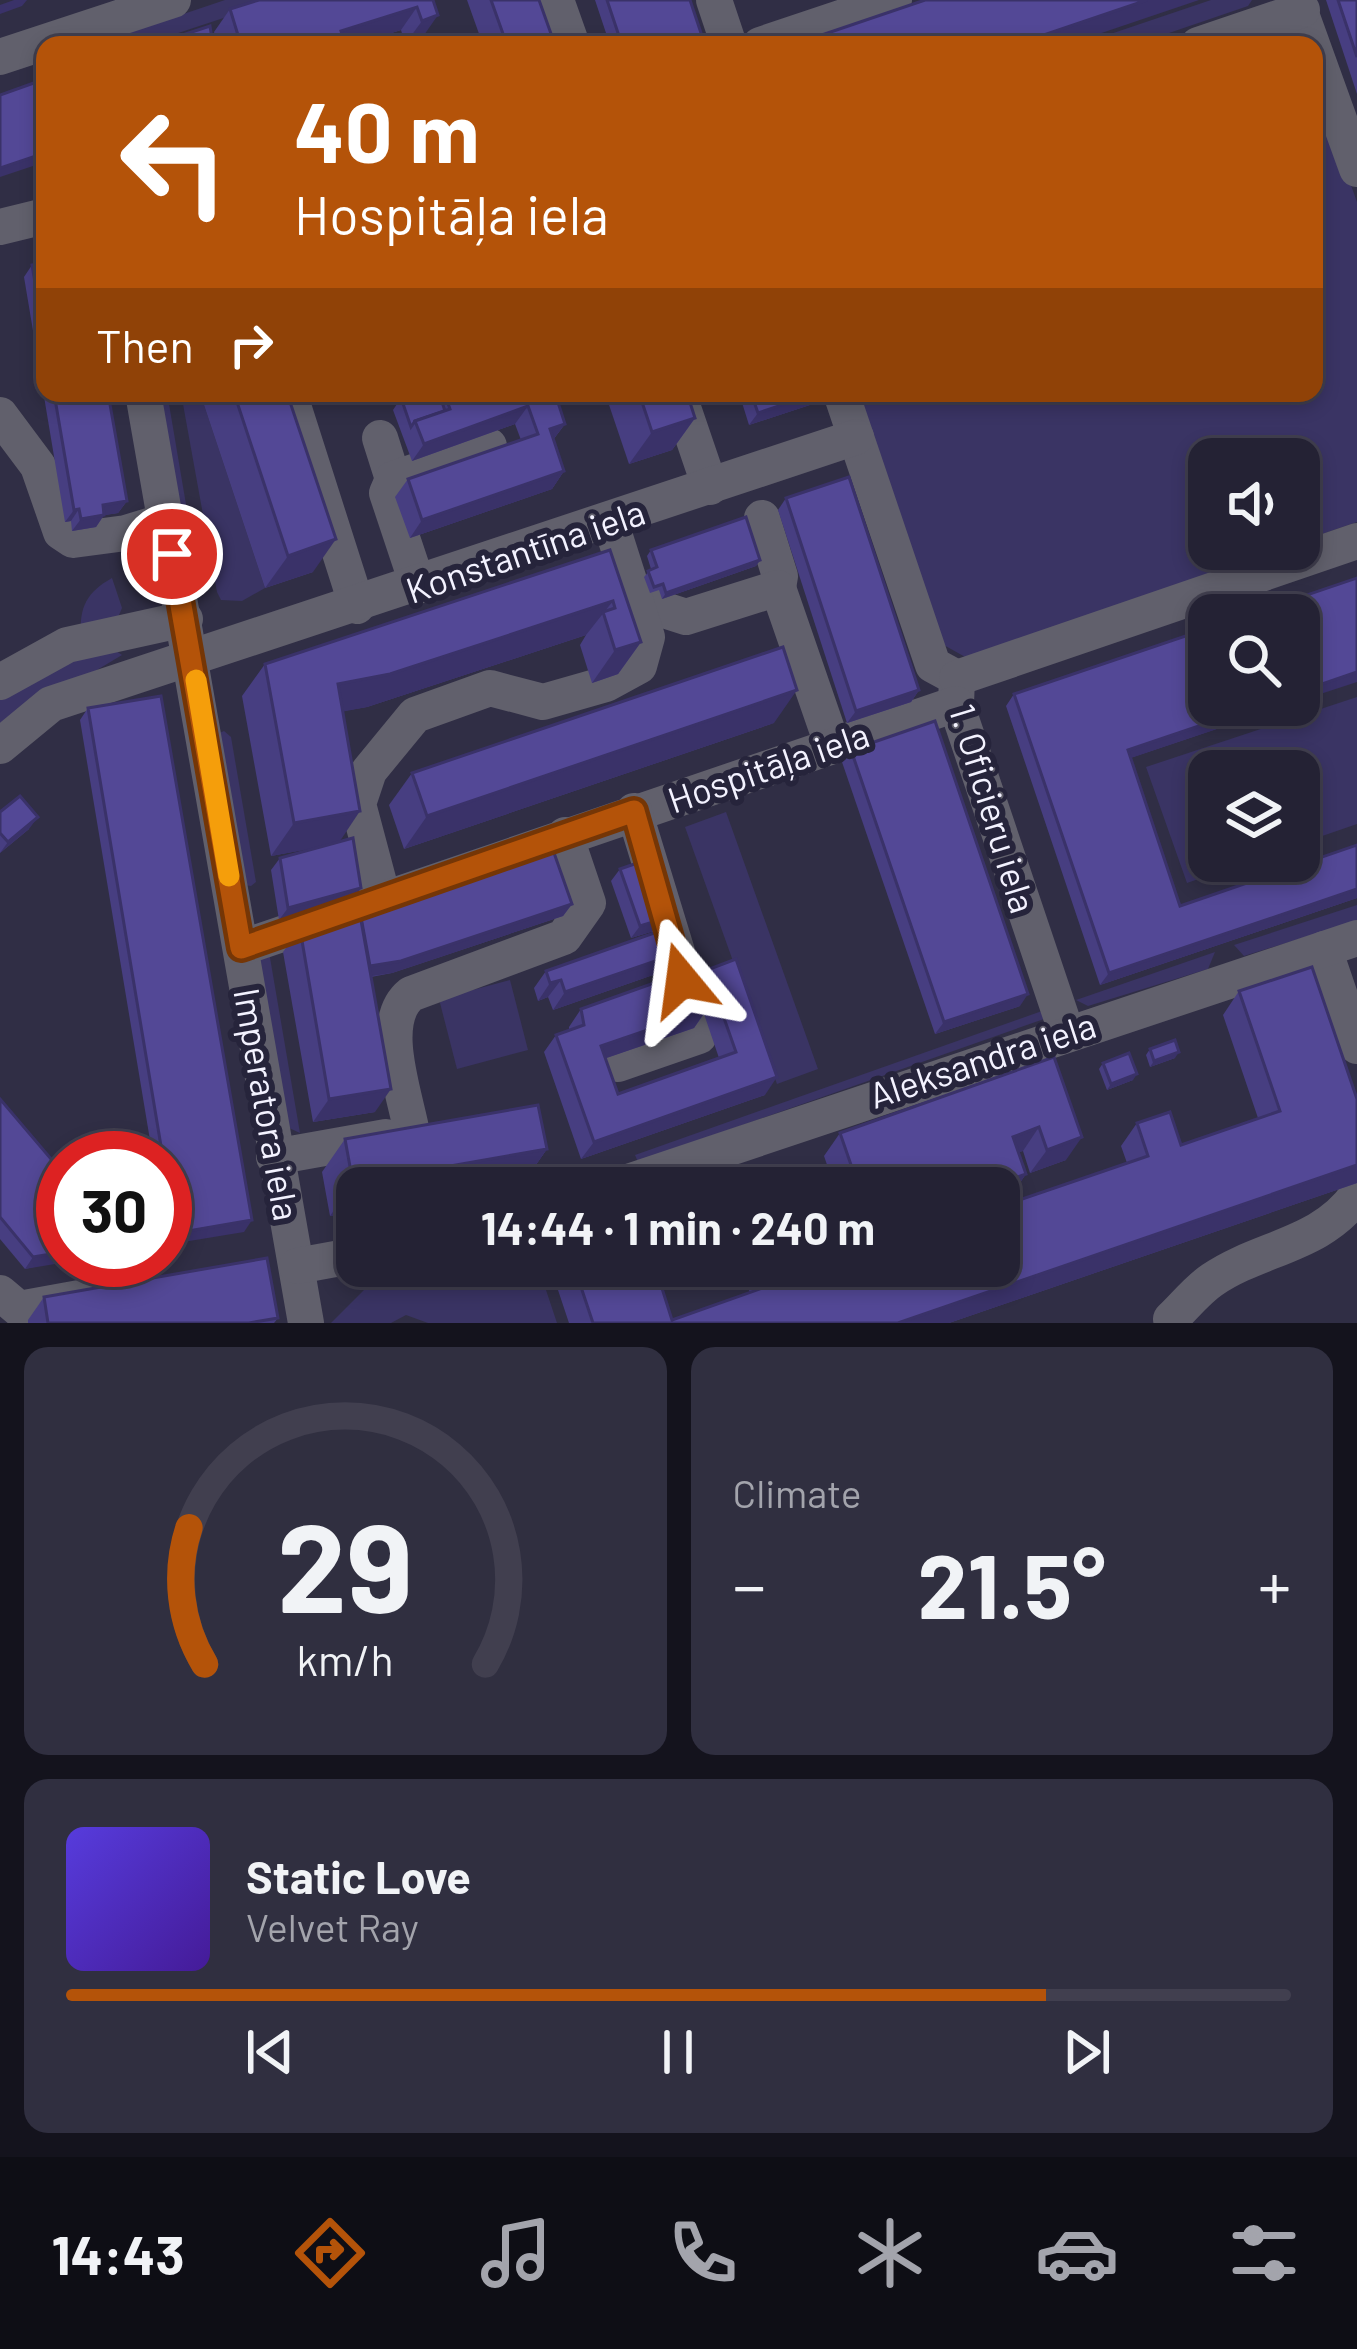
<!DOCTYPE html>
<meta charset="utf-8">
<style>
:root{--surface:#242234;--page:#302f40;--text:#f1f3f6;--muted:#a3a4ac;--line:#413f4f;--accent:#b45309}
body{margin:0;font-family:Barlow,sans-serif;background:var(--page);color:var(--text);height:100vh;display:flex;flex-direction:column;font-size:45px;white-space:nowrap}
*{box-sizing:border-box;margin:0}
p{font-size:39px;color:var(--muted)}
.icon{flex:none;width:66px;height:66px;fill:none;stroke:currentColor;stroke-width:2;stroke-linecap:round;stroke-linejoin:round}
.map{position:relative;height:1323px;overflow:hidden}
.panel{display:flex;flex-direction:column;gap:24px;padding:24px;background:#14131d;flex:1}
.panel>*{flex:none}
.top-card{position:absolute;left:36px;top:36px;width:1287px;height:366px;border-radius:24px;box-shadow:0 6px 18px #0003,0 0 0 3px var(--line);background:#b45309;color:#fff;overflow:hidden}
.buttons{position:absolute;left:1188px;top:438px;display:grid;gap:24px}
.buttons a{display:grid;place-items:center;width:132px;height:132px;border-radius:24px;background:var(--surface);box-shadow:0 6px 18px #0003,0 0 0 3px var(--line);font-size:60px}
.speed{position:absolute;left:36px;top:1131px;display:flex;gap:24px;font-size:60px;font-weight:700;text-align:center}
.speed>*{display:grid;place-content:center;width:156px;height:156px;border-radius:50%;background:var(--surface);box-shadow:0 6px 18px #0003,0 0 0 3px var(--line);line-height:1}
.speed .limit{border:18px solid #d22;background:#fff;color:#111}
.pin{position:absolute;display:grid;place-items:center;width:102px;height:102px;color:#fff;margin:-51px;border:6px solid #fff;border-radius:50%;box-shadow:0 3px 12px #0007}
.me{position:absolute;width:132px;margin:-66px;rotate:344deg;stroke-linejoin:round;filter:drop-shadow(0 0 9px #0008)}
.turn{display:flex;align-items:center;gap:42px;height:252px;padding:0 60px;font-size:54px}
.turn .icon{width:156px;height:156px;stroke-width:2.5}
.turn b{display:block;font-size:84px;line-height:102px}
.then{display:flex;align-items:center;height:114px;padding:0 60px;background:#0003;gap:24px;font-size:45px}
.big{font-size:90px;font-weight:700;line-height:1.1}
.panel .widget{flex:1;display:flex;flex-direction:column;justify-content:center;gap:18px;min-width:0;padding:0 42px;border-radius:24px;background:var(--page)}
.panel .dial{align-items:center;gap:0}
.dial svg{height:312px;overflow:visible;fill:none;stroke:var(--line);stroke-width:7;stroke-linecap:round;text-anchor:middle}
.dial text{fill:var(--text);stroke:none}
.song{display:flex;align-items:center;gap:36px}
.cover{width:144px;height:144px;border-radius:18px;background:linear-gradient(135deg,hsl(250 70% 55%),hsl(260 70% 35%))}
.played{height:12px;border-radius:6px;background:linear-gradient(90deg,var(--accent) 80%,var(--line) 80%)}
.keys{display:flex;justify-content:space-around;direction:ltr}
.heat{display:flex;justify-content:space-between;align-items:center;font-size:66px;direction:ltr}
.panel .tiles{flex:1;display:grid;gap:24px;grid-template-columns:1fr 1fr}
.widget:last-child{grid-column:span 2}
.trip{position:absolute;left:336px;top:1167px;width:684px;height:120px;border-radius:24px;background:var(--surface);box-shadow:0 6px 18px #0003,0 0 0 3px var(--line);font-weight:700;line-height:120px;text-align:center}
.tabs{display:flex;height:192px;justify-content:space-around;align-items:center;background:#0e0e15;color:var(--muted)}
.tabs .icon{width:84px;height:84px}
.tabs .selected{color:var(--accent)}
.tabs b{font-size:54px;color:var(--text)}
.map>svg:first-child{display:block}
.green{fill:#3a3464}
.lines{fill:none;stroke-linecap:round;stroke-linejoin:round}
.minor{stroke:#61606c;stroke-width:36}
.wall{fill:#473e81;fill-rule:evenodd}
.shaded-wall{fill:#3a3269}
.building{fill:#534896;stroke:#3a3269;stroke-width:3}
.route-casing{stroke:#753606;stroke-width:30}
.route{stroke:#b45309;stroke-width:21}
.slow{stroke:#f59e0b;stroke-width:21}
.labels{text-anchor:middle;dominant-baseline:central;stroke-width:12;stroke-linejoin:round;paint-order:stroke}
.street-label{font-size:36px;fill:#f3f2ff;stroke:#26243b}
</style>
<div class="map">
<svg width="1357" height="1323" viewBox="0 0 1357 1323">
<rect width="100%" height="100%" fill="#302e45"/>
<g class="green">
<polygon points="225,0 278,0 145,44 132,37 130,32"/>
<polygon points="1211,0 1252,0 1248,6 1134,45 1078,45"/>
<polygon points="1314,82 1357,202 1357,522 1299,542 1299,459 1209,459 1209,549 1280,549 967,658 942,644 857,393 1314,393"/>
<polygon points="181,393 200,393 265,588 242,601 221,600 217,592"/>
<polygon points="157,394 169,404 199,581 191,588"/>
<path d="M112,578L122,608L113,629L81,635C79,607 87,592 112,578Z"/>
<polygon points="106,644 122,655 0,728 0,690"/>
<polygon points="1357,697 1357,824 1299,844 1299,771 1209,771 1209,861 1250,861 1187,883 1146,767"/>
<polygon points="224,731 231,737 256,882 251,886 244,885 217,734"/>
<polygon points="726,812 818,1069 777,1084 685,827"/>
<polygon points="1357,905 1357,921 1244,956 1234,945"/>
<polygon points="268,946 300,1133 287,1127 257,960"/>
<polygon points="1215,952 1208,969 1088,1006 1076,1000"/>
<polygon points="510,980 528,1050 457,1069 439,999"/>
<polygon points="1042,1011 1044,1019 638,1162 635,1155"/>
<polygon points="477,1266 538,1266 557,1323 428,1323 406,1315 391,1323 331,1323 372,1282"/>
</g>
<g class="lines">
<g class="minor">
<polyline points="556,0 572,45"/>
<polyline points="714,0 729,45"/>
<polyline points="1296,0 1357,169"/>
<polyline points="760,45 894,0"/>
<polyline points="1198,45 1302,10"/>
<polyline points="0,57 173,0"/>
<polyline points="0,227 45,216"/>
<polyline points="143,393 306,1323"/>
<polyline points="289,393 357,606"/>
<polyline points="678,393 710,487"/>
<polyline points="841,393 933,665 957,678 956,704 1066,1031"/>
<polyline points="0,415 38,466 61,532 73,540 126,533 165,521"/>
<polyline points="380,438 393,479"/>
<polyline points="762,518 780,576 778,588"/>
<polyline points="418,586 387,493 393,479 489,446"/>
<polyline points="636,601 686,617 778,588 832,744"/>
<polyline points="957,678 1357,541"/>
<polyline points="0,682 67,645 185,619"/>
<polyline points="0,746 51,704 856,437"/>
<polyline points="383,898 358,804 369,771 415,715 490,688 543,702 606,684 639,666 647,637 610,521"/>
<polyline points="241,948 956,704"/>
<polyline points="1324,949 1357,1046"/>
<polyline points="618,1064 699,1036 700,1027 634,811"/>
<path d="M412,1133C405,1094 377,1021 411,994L564,937L588,903L565,835"/>
<polyline points="274,1157 386,1137"/>
<polyline points="610,1188 1357,938"/>
<polyline points="297,1266 357,1255"/>
<polyline points="0,1293 19,1309 85,1297"/>
<path d="M1171,1319C1184,1307 1197,1290 1212,1280C1260,1247 1321,1246 1357,1195"/>
</g>
</g>
<g class="wall">
<polygon points="433,0 422,38 405,44 401,30 353,45 218,45 214,32 230,9"/>
<polygon points="467,0 539,0 555,45 483,45"/>
<polygon points="595,0 690,0 705,45 610,45"/>
<polygon points="1326,0 1357,0 1357,94"/>
<polygon points="45,263 45,393 108,393 127,501 118,513 104,515 96,527 72,531 71,521 65,522 24,277 32,265"/>
<polygon points="200,393 287,393 313,572 265,588"/>
<polygon points="555,393 565,424 553,440 564,471 552,489 410,538 395,497 408,479 521,440 515,424 412,461 393,410 401,398 441,401 445,395"/>
<polygon points="605,393 687,393 695,418 672,450 629,464"/>
<polygon points="739,393 823,393 816,403 749,425"/>
<polygon points="786,498 919,690 911,702 847,723 778,510"/>
<polygon points="610,550 641,642 618,674 592,683 580,645 586,635 367,707 343,711 339,841 361,888 353,900 279,920 271,870 280,858 313,848 271,856 242,696 265,664"/>
<polygon points="651,550 760,560 756,566 662,599 659,590 650,593 644,577 651,569 647,556"/>
<polygon points="1014,694 1209,705 1288,705 1130,758 1180,906 1357,845 1357,898 1100,985 1006,706"/>
<polygon points="88,708 244,1232 165,1158 153,1158 80,720"/>
<polygon points="774,723 404,849 389,805 412,773"/>
<polygon points="851,750 1020,1006 935,1034 842,762"/>
<polygon points="0,812 29,829 0,853"/>
<polygon points="620,869 663,919 654,931 631,938 611,881"/>
<polygon points="572,904 563,916 392,973 371,977 375,1112 313,1122 283,952 300,929 361,917"/>
<polygon points="670,969 553,1010 548,997 538,1001 534,988 546,971"/>
<path d="M707,970L765,1095L581,1159L544,1052L556,1035L569,1030V1027L581,1009L690,989L694,987ZM704,1014L719,1058L618,1094L606,1058L694,1028Z"/>
<polygon points="1239,991 1357,1183 949,1323 569,1323 550,1266 679,1266 671,1278 659,1282 672,1320 750,1293 744,1276 751,1266 800,1266 803,1274 1127,1163 1121,1146 1137,1123 1181,1145 1258,1118 1223,1015"/>
<polygon points="1150,1049 1175,1058 1150,1067 1146,1055"/>
<polygon points="1054,1057 1066,1160 1030,1173 1023,1151 1018,1152 1026,1174 1010,1197 999,1188 835,1188 824,1156 840,1133"/>
<polygon points="1103,1063 1133,1080 1107,1090 1099,1069"/>
<polygon points="0,1099 63,1260 25,1269 0,1239"/>
<polygon points="345,1139 547,1149 524,1182 488,1188 357,1188 357,1211 330,1216 322,1172"/>
<polygon points="44,1297 278,1318 274,1323 28,1323 28,1320"/>
</g>
<g class="shaded-wall">
<polygon points="14,0 27,0 22,6 0,14 0,5"/>
<polygon points="1147,0 1199,0 1066,45 1014,45"/>
<polygon points="417,7 401,30 353,45 331,45 341,31"/>
<polygon points="438,15 422,38 405,44 422,21"/>
<polygon points="315,35 308,45 283,45"/>
<polygon points="45,153 45,162 0,177 0,168"/>
<polygon points="818,393 823,393 816,403 749,425 758,413"/>
<polygon points="528,406 515,424 412,461 424,444"/>
<polygon points="695,418 672,450 629,464 652,432"/>
<polygon points="565,424 552,441 550,429"/>
<polygon points="564,471 552,489 410,538 422,520"/>
<polygon points="127,501 118,513 94,517 103,505"/>
<polygon points="79,509 71,521 65,522 74,510"/>
<polygon points="104,515 96,527 72,531 81,519"/>
<polygon points="336,539 313,572 265,588 288,556"/>
<polygon points="760,560 756,566 662,599 666,593"/>
<polygon points="613,601 586,635 367,707 315,717 338,684"/>
<polygon points="641,642 618,674 592,683 615,650"/>
<polygon points="1357,672 1357,682 1299,701 1299,692"/>
<polygon points="797,690 774,723 404,849 427,816"/>
<polygon points="919,690 911,702 847,723 856,711"/>
<polygon points="1261,705 1288,705 1119,762 1128,750"/>
<polygon points="360,811 338,844 271,856 294,823"/>
<polygon points="38,817 29,829 0,853 8,842"/>
<polygon points="361,888 353,900 279,920 288,908"/>
<polygon points="1357,889 1357,898 1100,985 1109,973"/>
<polygon points="572,904 563,916 392,973 359,978 368,966"/>
<polygon points="663,919 654,931 631,938 640,926"/>
<polygon points="682,952 670,969 553,1010 565,992"/>
<polygon points="561,980 548,997 538,1001 550,983"/>
<polygon points="1028,994 1020,1006 935,1034 944,1022"/>
<polygon points="706,1010 694,1028 589,1064 601,1046"/>
<polygon points="1179,1052 1175,1058 1150,1067 1154,1061"/>
<polygon points="1137,1074 1133,1080 1107,1090 1111,1084"/>
<polygon points="777,1077 765,1095 581,1159 594,1142"/>
<polygon points="391,1089 375,1112 313,1122 329,1099"/>
<polygon points="1039,1127 1023,1151 996,1160 1013,1137"/>
<polygon points="1082,1137 1066,1160 1030,1173 1047,1150"/>
<polygon points="547,1149 524,1182 488,1188 357,1188 357,1211 330,1216 353,1183"/>
<polygon points="1357,1165 1357,1183 949,1323 898,1323"/>
<polygon points="985,1166 969,1188 922,1188"/>
<polygon points="1026,1174 1010,1197 999,1201 999,1188 991,1188 992,1186"/>
<polygon points="252,1220 244,1232 165,1245 165,1235"/>
<polygon points="63,1252 63,1260 79,1260 25,1269 33,1257"/>
<polygon points="654,1266 679,1266 671,1278 638,1290"/>
</g>
<g class="building">
<polygon points="259,0 433,0 438,15 422,21 417,7 341,31 345,45 318,45 315,35 283,45 241,45 230,9"/>
<polygon points="491,0 539,0 555,45 507,45"/>
<polygon points="607,0 690,0 705,45 622,45"/>
<polygon points="925,0 1147,0 1014,45 809,45 807,40"/>
<polygon points="1338,0 1357,0 1357,57"/>
<polygon points="210,26 213,45 152,45"/>
<polygon points="45,79 45,153 0,168 0,95"/>
<polygon points="45,263 45,340 32,265"/>
<polygon points="54,393 108,393 127,501 103,505 104,515 81,519 79,509 74,510"/>
<polygon points="234,393 287,393 336,539 288,556"/>
<polygon points="416,393 439,393 445,411 415,421 411,427 401,398"/>
<polygon points="451,393 555,393 565,424 550,429 564,471 422,520 408,479 538,434 528,406 424,444 415,421 450,409 445,395"/>
<polygon points="639,393 687,393 695,418 652,432"/>
<polygon points="751,393 818,393 758,413"/>
<polygon points="849,477 919,690 856,711 786,498"/>
<polygon points="746,517 760,560 666,593 663,584 654,587 648,571 657,567 651,550"/>
<polygon points="610,550 641,642 615,650 603,612 615,608 613,601 390,674 338,684 360,811 294,823 265,664"/>
<polygon points="1357,578 1357,672 1299,692 1299,615 1248,615"/>
<polygon points="1209,628 1209,705 1261,705 1128,750 1180,906 1357,845 1357,889 1109,973 1014,694"/>
<polygon points="783,647 797,690 427,816 412,773"/>
<polygon points="161,696 252,1220 165,1235 165,1158 163,1158 88,708"/>
<polygon points="935,721 1028,994 944,1022 851,750"/>
<polygon points="20,796 38,817 8,842 0,833 0,812"/>
<polygon points="353,838 361,888 288,908 280,858"/>
<polygon points="553,850 572,904 401,961 370,966 361,917"/>
<polygon points="643,861 663,919 640,926 620,869"/>
<polygon points="359,909 391,1089 329,1099 300,929"/>
<polygon points="674,926 682,952 565,992 561,980 550,983 546,971"/>
<polygon points="736,959 777,1077 594,1142 556,1035 584,1025 581,1009 685,972 690,989 698,986 706,1010 601,1046 618,1094 736,1052 707,970"/>
<polygon points="1312,967 1357,1099 1357,1165 898,1323 593,1323 574,1266 655,1266 672,1320 771,1285 765,1266 800,1266 803,1274 827,1266 999,1266 999,1207 1148,1156 1137,1123 1170,1112 1181,1145 1280,1111 1239,991"/>
<polygon points="1175,1040 1179,1052 1154,1061 1150,1049"/>
<polygon points="1129,1053 1137,1074 1111,1084 1103,1063"/>
<polygon points="1054,1057 1082,1137 1047,1150 1039,1127 1013,1137 1026,1174 992,1186 985,1166 922,1188 859,1188 840,1133"/>
<polygon points="0,1099 63,1173 63,1252 33,1257 0,1217"/>
<polygon points="538,1105 547,1149 353,1183 345,1139"/>
<polygon points="267,1258 278,1318 249,1323 48,1323 44,1297"/>
</g>
<g class="lines">
<defs>
<polyline id="route" points="172,554 241,948 634,811 682,980"/>
</defs>
<use href="#route" class="route-casing"/>
<use href="#route" class="route"/>
<polyline class="slow" points="196,680 229,876"/>
</g>
<g class="labels">
<g class="street-label">
<text transform="translate(525 550) rotate(-19)">Konstantīna iela</text>
<text transform="translate(768 766) rotate(-19)">Hospitāļa iela</text>
<text transform="translate(994 808) rotate(73)">1. Oficieru iela</text>
<text transform="translate(982 1059) rotate(-18)">Aleksandra iela</text>
<text transform="translate(268 1104) rotate(80)">Imperatora iela</text>
</g>
</g>
</svg>
<div class="buttons">
<a><svg class="icon" aria-label="sound" viewBox="0 0 24 24"><path d="M4 9h4l5-4v14l-5-4H4zM17 9q2 3 0 6"/></svg></a>
<a><svg class="icon" aria-label="search" viewBox="0 0 24 24"><circle cx="10" cy="10" r="6"/><path d="M15 15l6 6"/></svg></a>
<a><svg class="icon" aria-label="layers" viewBox="0 0 24 24"><path d="M12 4l9 5-9 5-9-5zM3 14l9 5 9-5"/></svg></a>
</div>
<div class="speed"><div class="limit">30</div></div>
<div class="pin" style="left:172px;top:554px;background:#d93025"><svg class="icon" aria-label="arrive" viewBox="0 0 24 24"><path d="M6 21V4h12l-3 4 3 4H6"/></svg></div>
<svg class="me" style="left:682px;top:980px" viewBox="-20 -20 40 40"><path d="M0-17L14 15 0 8-14 15z" fill="#b45309" stroke="#fff" stroke-width="4"/></svg>
<div class="trip">14:44 · 1 min · 240 m</div>
<div class="top-card">
<div class="turn"><svg class="icon" aria-label="left" viewBox="0 0 24 24"><path d="M17 20v-9H6M10 6l-5 5 5 5"/></svg><div><b>40 m</b>Hospitāļa iela</div></div>
<div class="then">Then<svg class="icon" aria-label="right" viewBox="0 0 24 24"><path d="M7 20v-9h11M14 6l5 5-5 5"/></svg></div>
</div>
</div>
<section class="panel">
<div class="tiles">
<div class="widget dial"><svg viewBox="0 0 100 80">
<path d="M14 69A42 42 0 1 1 86 69"/>
<path d="M14 69A42 42 0 0 1 10 34" stroke="#b45309"/>
<text x="50" y="56" font-size="32" font-weight="700">29</text>
<text x="50" y="72" font-size="11">km/h</text>
</svg></div>
<div class="widget"><p>Climate</p>
<div class="heat"><a>−</a><b class="big">21.5°</b><a>+</a></div>
</div>
<div class="widget">
<div class="song"><i class="cover"></i><div><b>Static Love</b><p>Velvet Ray</p></div></div>
<div class="played"></div>
<div class="keys"><svg class="icon" aria-label="previous" viewBox="0 0 24 24"><path d="M18 5L8 12l10 7zM5 5v14"/></svg><svg class="icon" aria-label="pause" viewBox="0 0 24 24"><path d="M8 5v14M16 5v14"/></svg><svg class="icon" aria-label="next" viewBox="0 0 24 24"><path d="M6 5l10 7-10 7zM19 5v14"/></svg></div>
</div>
</div>
</section>
<nav class="tabs">
<b>14:43</b>
<svg class="icon selected" aria-label="directions" viewBox="0 0 24 24"><path d="M12 3l9 9-9 9-9-9zM9 14v-3h6M13 9l2 2-2 2"/></svg>
<svg class="icon" aria-label="music" viewBox="0 0 24 24"><path d="M9 18V5l10-2v13"/><circle cx="6" cy="18" r="3"/><circle cx="16" cy="16" r="3"/></svg>
<svg class="icon" aria-label="phone" viewBox="0 0 24 24"><path d="M5 4h4l2 5-3 2q2 4 5 5l2-3 5 2v4C11 20 4 13 5 4z"/></svg>
<svg class="icon" aria-label="climate" viewBox="0 0 24 24"><path d="M12 3v18M4 7l16 10M4 17L20 7"/></svg>
<svg class="icon" aria-label="car" viewBox="0 0 24 24"><path d="M5 17H2v-5l4-1 3-4h7l3 4 3 1v5h-3M9 17h6M6 11h13"/><circle cx="7" cy="17" r="2"/><circle cx="17" cy="17" r="2"/></svg>
<svg class="icon" aria-label="filters" viewBox="0 0 24 24"><path d="M4 7h16M4 17h16"/><circle cx="9" cy="7" r="2"/><circle cx="15" cy="17" r="2"/></svg>
</nav>
